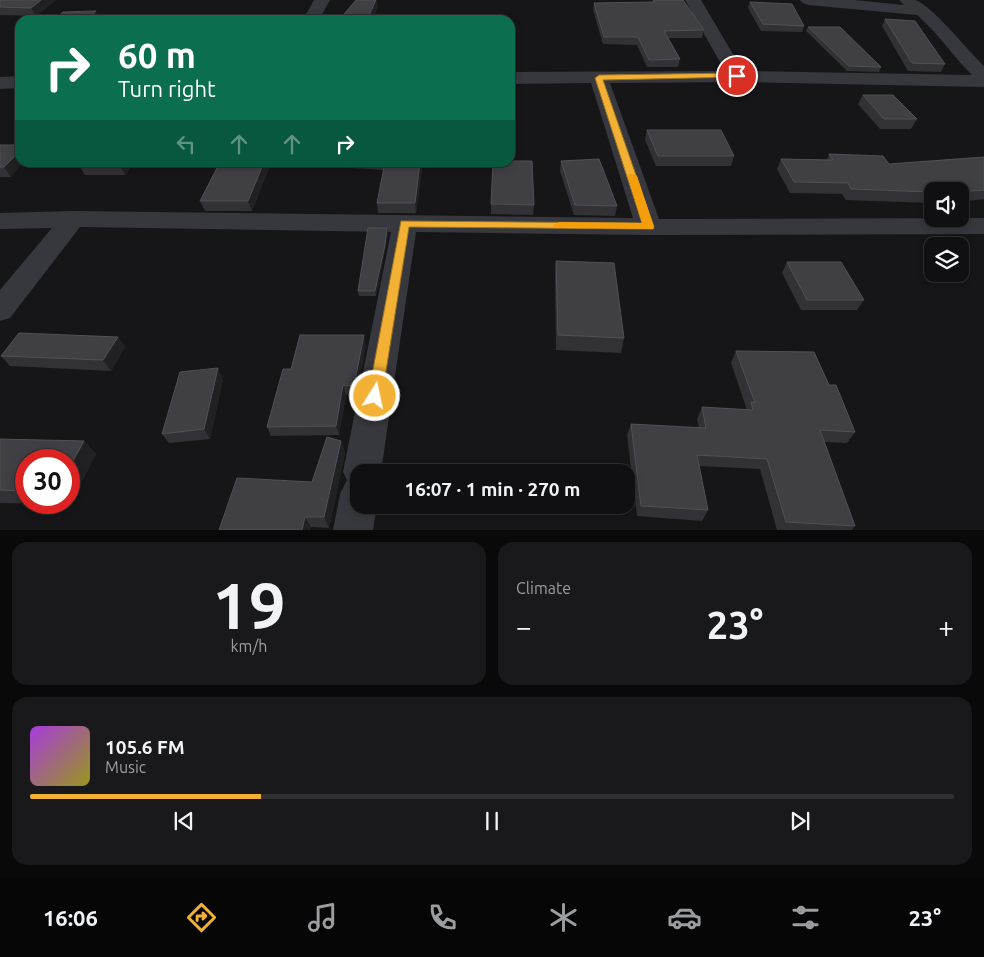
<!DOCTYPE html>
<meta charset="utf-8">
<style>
:root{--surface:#101012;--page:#19191b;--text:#f1f3f6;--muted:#9c9d9f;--line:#303032;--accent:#f2b134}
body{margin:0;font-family:Ubuntu,sans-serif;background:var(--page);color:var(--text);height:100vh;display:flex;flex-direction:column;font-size:19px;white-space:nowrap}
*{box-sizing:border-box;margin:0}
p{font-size:16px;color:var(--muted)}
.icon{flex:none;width:28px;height:28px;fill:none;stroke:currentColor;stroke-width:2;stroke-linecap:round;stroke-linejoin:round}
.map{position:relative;height:530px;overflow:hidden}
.panel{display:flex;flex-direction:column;gap:12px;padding:12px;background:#09090a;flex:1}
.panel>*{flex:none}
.hud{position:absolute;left:15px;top:15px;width:500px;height:152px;border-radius:15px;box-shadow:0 2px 8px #0003,0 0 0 1px var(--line);background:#0b6e4f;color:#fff;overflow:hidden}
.controls{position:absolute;left:924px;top:182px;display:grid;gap:10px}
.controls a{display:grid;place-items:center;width:45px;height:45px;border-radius:10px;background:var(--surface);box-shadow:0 2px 8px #0003,0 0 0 1px var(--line);font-size:25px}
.speed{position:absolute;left:15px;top:449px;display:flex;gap:10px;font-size:25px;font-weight:700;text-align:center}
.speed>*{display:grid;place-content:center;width:65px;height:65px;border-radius:50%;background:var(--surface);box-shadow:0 2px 8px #0003,0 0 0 1px var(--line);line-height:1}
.speed .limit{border:8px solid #d22;background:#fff;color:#111}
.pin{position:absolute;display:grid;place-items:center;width:42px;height:42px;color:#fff;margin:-21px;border:2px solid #fff;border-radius:50%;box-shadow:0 1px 5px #0007}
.me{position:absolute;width:55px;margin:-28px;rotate:10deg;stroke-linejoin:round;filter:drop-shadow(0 0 4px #0008)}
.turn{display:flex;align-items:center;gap:18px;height:105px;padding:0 20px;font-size:22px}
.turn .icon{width:65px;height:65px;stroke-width:2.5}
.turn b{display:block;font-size:35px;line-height:42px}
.lanes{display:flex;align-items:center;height:48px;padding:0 20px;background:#0003;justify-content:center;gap:25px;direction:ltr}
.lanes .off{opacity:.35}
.big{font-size:38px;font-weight:600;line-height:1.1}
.panel .widget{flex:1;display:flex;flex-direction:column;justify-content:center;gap:8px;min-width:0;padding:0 18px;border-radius:15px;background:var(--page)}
.panel .dial{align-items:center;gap:0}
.dial b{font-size:65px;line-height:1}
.song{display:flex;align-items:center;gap:15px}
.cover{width:60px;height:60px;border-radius:8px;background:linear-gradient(135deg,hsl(280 70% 55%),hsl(60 70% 35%))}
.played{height:5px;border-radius:2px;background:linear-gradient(90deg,var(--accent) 25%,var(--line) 25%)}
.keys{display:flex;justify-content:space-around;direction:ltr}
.heat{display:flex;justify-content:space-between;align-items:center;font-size:28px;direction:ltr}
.panel .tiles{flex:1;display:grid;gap:12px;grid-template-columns:1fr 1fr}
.widget:last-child{grid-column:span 2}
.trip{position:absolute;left:350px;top:464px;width:285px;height:50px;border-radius:15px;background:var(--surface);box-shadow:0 2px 8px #0003,0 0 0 1px var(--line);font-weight:600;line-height:50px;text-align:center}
.dock{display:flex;height:80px;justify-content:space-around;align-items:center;background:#060607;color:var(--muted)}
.dock .icon{width:35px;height:35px}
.dock .current{color:var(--accent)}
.dock b{font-size:22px;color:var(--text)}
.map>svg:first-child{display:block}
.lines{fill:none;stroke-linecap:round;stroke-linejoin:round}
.minor{fill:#37383d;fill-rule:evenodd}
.wall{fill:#323236;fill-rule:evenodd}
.shaded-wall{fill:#212124}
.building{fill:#3f3f44;stroke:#4f5156}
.route{fill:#f2b134;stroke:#9d7322}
.slow{fill:#f59e0b}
</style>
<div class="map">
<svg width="984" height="530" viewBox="0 0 984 530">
<rect width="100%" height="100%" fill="#161618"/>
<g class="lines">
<g class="minor">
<polygon points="314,0 330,0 319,20 303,20"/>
<path d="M685,0H701L743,71L972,75C953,56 938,33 917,15L808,5L803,3L800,0H854L904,5L899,0C904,0 911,0 915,0C931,4 969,52 984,66V87L737,82L610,83L659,219L984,218V234L649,235L416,232L381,472H359V505H377L373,530H333L340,494L347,480L343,472L391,232L80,227L10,318L0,321V290L52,228L0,229V213L73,211L633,218L591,83L510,84V72L725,71Z"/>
<polygon points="20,76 20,88 0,89 0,77"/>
</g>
</g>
<g class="wall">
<polygon points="0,0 56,0 36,16 0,15"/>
<polygon points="653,0 704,30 702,38 668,38 680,59 678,67 647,67 637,45 603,44 593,10 594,3 653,2"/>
<polygon points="750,2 804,26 802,32 761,31 748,8"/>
<polygon points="885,19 945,64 941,72 908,71 882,26"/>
<polygon points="808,27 881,67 879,72 847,71 806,31"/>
<polygon points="863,95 917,119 911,129 880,129 858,104"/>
<polygon points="647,130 734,156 731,166 656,166 645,140"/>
<polygon points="0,145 11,177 0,177"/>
<polygon points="829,154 889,164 984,157 984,199 960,202 960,191 932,191 932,203 846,200 842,194 790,193 777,169 781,159 827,160"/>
<polygon points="561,161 617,206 615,216 574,215 560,171"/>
<polygon points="134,162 125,175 85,175 79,165"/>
<polygon points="352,162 384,162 383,170 353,168"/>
<polygon points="423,162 416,213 378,213 377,203"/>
<polygon points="269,168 252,211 205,211 200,201"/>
<polygon points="491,204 534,205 533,215 491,214"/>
<polygon points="387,228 388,234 385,250 376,296 359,296 358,291"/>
<polygon points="556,261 624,338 621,353 556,350 555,275"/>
<polygon points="787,262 864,300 857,310 801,310 782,273"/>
<polygon points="118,337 125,347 111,371 10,366 1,356"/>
<polygon points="366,345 356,395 346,395 339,435 271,436 267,427 291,369"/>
<polygon points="736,351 829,385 855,432 847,443 824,442 855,526 852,530 777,530 760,469 699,466 708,510 702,521 637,516 627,435 631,424 699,428 697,419 702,407 747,410 731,363"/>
<polygon points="223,379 210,439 169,443 162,434"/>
<path d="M0,439L84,441L96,454L70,504L0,503ZM26,460L69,502H26Z"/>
<polygon points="341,441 345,453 329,528 311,527 310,530 219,530 312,482"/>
</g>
<g class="shaded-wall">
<polygon points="41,0 56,0 36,16 31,8"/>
<polygon points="377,0 378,8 372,20 367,20"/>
<polygon points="96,11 99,19 99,20 87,20"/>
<polygon points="20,151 20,162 24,162 11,177 4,167"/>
<polygon points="121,162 134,162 125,175 120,165"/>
<polygon points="264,162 267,162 269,168 252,211 248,201"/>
<polygon points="382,162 384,162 383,170"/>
<polygon points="420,162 423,162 416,213 415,203"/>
<polygon points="387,228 388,234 385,250 376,296 375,291"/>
<polygon points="364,335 366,345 356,395 354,386"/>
<polygon points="118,337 125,347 111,371 103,360"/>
<polygon points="218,368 223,379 210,439 204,429"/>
<polygon points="343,385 346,395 339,435 336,426"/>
<polygon points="84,441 96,454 70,504 67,502 69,502 69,468"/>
<polygon points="341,441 345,453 329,528 324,517"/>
<polygon points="305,517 311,527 310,530 302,530"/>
</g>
<g class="building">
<polygon points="0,0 41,0 31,8 0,7"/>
<polygon points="356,0 376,0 367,20 339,20"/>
<polygon points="653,0 683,0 704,30 664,31 680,59 649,60 638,37 604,37 594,3 654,2"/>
<polygon points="750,2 792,4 804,26 763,24"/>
<polygon points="96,11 87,20 54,20 63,12"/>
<polygon points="885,19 915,21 945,64 912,63"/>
<polygon points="808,27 840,27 881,67 849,66"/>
<polygon points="863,95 893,95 917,119 884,119"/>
<polygon points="647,130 721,130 734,156 658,156"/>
<polygon points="0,145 20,145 20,151 4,167 0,167"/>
<polygon points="829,154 883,156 889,164 984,157 984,190 960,192 960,191 932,191 932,192 851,189 848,183 794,182 781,159 833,160"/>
<polygon points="599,159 617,206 575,205 561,161"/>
<polygon points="510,161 532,161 534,205 491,204 493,162 510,162"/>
<polygon points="81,162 121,162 120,165 79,165"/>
<polygon points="220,162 264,162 248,201 200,201"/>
<polygon points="385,162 420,162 415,203 377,203"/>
<polygon points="368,228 387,228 385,245 375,291 358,291"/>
<polygon points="556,261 614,263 624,338 558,335"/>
<polygon points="787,262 841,262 864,300 807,300"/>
<polygon points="19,333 118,337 103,360 1,356"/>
<polygon points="300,335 364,335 354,386 343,385 336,426 267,427 283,369 291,369"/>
<polygon points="736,351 814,352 829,385 836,385 855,432 820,430 855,526 786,522 767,459 697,455 708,510 641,506 631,424 706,428 702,407 753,410 751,402 755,403"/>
<polygon points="218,368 204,429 162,434 180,372"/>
<polygon points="327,437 341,441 324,517 305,517 302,530 219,530 237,478 312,482"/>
<polygon points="0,439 84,441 69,468 69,460 26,460 26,491 0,490"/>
</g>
<polygon class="route" points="737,73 741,76 740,77 603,80 654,227 653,229 409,227 382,396 380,400 375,402 370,400 368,396 401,221 642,223 595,78 599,75"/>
<polygon class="slow" points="629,174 633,174 637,176 654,227 653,229 555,228 553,225 559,222 642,223 628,176"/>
</svg>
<div class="controls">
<a><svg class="icon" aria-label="sound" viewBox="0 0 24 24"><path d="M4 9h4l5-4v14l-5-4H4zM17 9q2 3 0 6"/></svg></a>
<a><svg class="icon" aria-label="layers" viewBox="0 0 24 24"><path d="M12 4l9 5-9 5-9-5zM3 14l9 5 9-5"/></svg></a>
</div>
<div class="speed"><div class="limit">30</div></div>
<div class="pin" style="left:737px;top:76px;background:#d93025"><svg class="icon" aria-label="arrive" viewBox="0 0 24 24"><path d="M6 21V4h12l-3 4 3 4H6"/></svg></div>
<svg class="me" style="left:375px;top:396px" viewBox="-20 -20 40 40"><circle r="17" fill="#f2b134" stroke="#fff" stroke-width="3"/><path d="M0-11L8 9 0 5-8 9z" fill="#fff"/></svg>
<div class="trip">16:07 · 1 min · 270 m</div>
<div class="hud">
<div class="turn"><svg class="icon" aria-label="right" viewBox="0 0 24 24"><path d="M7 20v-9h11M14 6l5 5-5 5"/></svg><div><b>60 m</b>Turn right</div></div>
<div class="lanes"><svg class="icon off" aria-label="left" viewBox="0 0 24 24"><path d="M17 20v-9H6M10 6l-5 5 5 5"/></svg><svg class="icon off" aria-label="ahead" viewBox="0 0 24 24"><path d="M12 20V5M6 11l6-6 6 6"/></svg><svg class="icon off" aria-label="ahead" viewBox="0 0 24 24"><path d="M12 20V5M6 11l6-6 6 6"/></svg><svg class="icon" aria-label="right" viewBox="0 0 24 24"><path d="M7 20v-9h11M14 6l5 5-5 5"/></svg></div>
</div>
</div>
<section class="panel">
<div class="tiles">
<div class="widget dial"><b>19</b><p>km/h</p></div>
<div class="widget"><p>Climate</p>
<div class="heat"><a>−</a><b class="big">23°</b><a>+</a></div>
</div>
<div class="widget">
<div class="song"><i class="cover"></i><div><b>105.6 FM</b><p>Music</p></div></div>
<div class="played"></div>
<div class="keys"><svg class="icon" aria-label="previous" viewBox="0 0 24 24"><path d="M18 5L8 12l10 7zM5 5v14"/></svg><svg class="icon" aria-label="pause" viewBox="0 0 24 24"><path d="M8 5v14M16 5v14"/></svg><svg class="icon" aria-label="next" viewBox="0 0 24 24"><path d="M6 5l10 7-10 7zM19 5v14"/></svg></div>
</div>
</div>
</section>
<nav class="dock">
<b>16:06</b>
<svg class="icon current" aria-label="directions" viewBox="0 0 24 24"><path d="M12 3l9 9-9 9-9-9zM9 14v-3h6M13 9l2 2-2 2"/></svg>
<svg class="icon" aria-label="music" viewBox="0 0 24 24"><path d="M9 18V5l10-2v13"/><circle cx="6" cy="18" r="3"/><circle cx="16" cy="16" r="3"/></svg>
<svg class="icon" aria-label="phone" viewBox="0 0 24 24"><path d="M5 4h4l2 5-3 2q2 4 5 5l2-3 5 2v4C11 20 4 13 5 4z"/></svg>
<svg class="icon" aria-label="climate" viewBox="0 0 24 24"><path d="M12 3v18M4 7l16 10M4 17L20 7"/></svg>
<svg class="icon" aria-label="car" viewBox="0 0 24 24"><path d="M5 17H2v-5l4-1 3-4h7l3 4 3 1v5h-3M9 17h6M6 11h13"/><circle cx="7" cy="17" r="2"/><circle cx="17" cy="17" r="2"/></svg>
<svg class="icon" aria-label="filters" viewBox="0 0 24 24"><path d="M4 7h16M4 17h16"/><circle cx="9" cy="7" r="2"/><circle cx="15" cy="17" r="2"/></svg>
<b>23°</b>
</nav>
